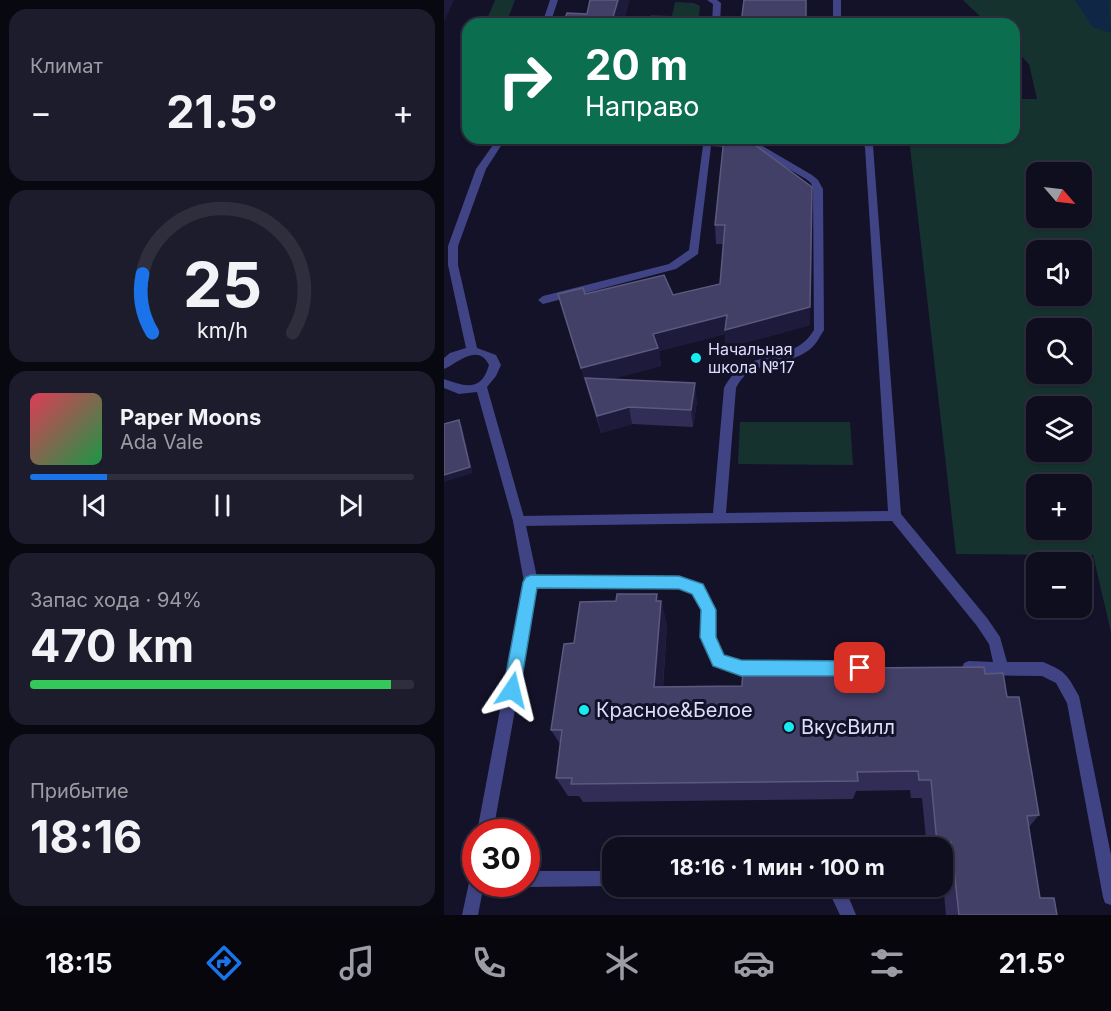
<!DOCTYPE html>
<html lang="ru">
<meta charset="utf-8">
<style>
:root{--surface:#0f0e1f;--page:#1d1c2c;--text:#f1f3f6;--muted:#9b9ca4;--line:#2f2e3d;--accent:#1a73e8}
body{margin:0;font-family:Inter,sans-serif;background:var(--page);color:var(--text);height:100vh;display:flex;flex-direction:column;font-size:22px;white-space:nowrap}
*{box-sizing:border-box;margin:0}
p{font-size:20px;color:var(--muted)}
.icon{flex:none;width:33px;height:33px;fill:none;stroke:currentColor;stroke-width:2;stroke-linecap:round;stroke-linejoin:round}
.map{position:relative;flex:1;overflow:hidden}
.drawer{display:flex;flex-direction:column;gap:9px;padding:9px;background:#080811;width:444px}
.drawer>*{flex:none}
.guide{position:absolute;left:18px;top:18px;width:558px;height:126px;border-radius:18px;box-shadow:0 2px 4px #0004,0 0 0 2px var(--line);background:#0b6e4f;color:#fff;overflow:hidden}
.needle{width:39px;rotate:118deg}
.tools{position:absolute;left:582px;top:162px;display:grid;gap:12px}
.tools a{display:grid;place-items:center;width:66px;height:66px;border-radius:12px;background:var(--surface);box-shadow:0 2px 4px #0004,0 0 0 2px var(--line);font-size:30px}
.speed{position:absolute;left:18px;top:819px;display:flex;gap:12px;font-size:30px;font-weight:700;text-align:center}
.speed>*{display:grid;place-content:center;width:78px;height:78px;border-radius:50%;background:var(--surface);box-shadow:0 2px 4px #0004,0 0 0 2px var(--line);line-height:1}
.speed .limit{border:9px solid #d22;background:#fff;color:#111}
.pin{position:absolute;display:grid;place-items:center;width:51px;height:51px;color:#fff;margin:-26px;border-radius:12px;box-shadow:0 3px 9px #0006}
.me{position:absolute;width:66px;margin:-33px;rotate:10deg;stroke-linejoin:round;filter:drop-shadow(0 0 4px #0008)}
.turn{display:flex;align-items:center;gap:21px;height:126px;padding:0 24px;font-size:27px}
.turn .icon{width:78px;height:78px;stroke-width:2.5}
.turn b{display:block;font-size:42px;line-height:51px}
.big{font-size:45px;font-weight:700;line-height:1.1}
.drawer .widget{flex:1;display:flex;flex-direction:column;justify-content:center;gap:9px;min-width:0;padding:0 21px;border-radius:18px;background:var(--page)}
.drawer .dial{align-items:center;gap:0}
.dial svg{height:156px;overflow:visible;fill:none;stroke:var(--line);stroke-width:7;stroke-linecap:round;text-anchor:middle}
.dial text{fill:var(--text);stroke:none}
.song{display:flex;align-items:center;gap:18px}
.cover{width:72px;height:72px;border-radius:9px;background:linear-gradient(135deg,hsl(350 70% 55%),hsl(140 70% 35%))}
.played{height:6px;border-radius:3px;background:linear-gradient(90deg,var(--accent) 20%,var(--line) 20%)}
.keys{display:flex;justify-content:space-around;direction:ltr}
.heat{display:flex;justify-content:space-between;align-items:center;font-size:33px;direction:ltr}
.charge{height:9px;border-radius:4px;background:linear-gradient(90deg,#34c759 94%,var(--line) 0)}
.trip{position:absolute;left:158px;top:837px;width:351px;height:60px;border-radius:18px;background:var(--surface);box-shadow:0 2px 4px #0004,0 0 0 2px var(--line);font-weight:700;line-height:60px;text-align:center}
.menu{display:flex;height:96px;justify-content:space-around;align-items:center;background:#06060c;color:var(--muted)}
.menu .icon{width:42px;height:42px}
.menu .current{color:var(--accent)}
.menu b{font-size:27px;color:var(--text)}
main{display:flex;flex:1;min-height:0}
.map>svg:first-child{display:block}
.green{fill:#16322f;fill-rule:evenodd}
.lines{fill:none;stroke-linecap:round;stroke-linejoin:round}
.river{fill:#0f2745;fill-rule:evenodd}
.lane{fill:#414484;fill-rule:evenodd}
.street{fill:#414484;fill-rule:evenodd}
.wall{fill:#312d56}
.shaded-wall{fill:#1e1a3c}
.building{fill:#434068;stroke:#5c597f;stroke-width:1.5}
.route{fill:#4fc3f7;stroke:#337fa1;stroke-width:1.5}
.poi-dot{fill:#16ecef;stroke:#141229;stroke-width:2}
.labels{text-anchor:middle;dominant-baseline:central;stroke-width:6;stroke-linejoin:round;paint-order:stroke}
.poi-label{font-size:16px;fill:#ddddfd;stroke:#141229;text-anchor:start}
.near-poi-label{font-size:20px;fill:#ddddfd;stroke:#141229;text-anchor:start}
</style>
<main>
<section class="drawer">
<div class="widget"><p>Климат</p>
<div class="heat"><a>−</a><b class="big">21.5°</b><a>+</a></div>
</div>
<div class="widget dial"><svg viewBox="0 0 100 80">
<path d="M14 69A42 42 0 1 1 86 69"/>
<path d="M14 69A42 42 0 0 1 9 39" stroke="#1a73e8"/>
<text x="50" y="56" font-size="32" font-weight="700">25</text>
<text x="50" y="72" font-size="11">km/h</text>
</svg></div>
<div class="widget">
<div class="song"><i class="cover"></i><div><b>Paper Moons</b><p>Ada Vale</p></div></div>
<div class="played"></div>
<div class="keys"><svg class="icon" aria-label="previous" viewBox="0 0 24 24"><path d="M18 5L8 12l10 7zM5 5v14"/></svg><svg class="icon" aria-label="pause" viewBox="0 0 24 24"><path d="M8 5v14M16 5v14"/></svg><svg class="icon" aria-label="next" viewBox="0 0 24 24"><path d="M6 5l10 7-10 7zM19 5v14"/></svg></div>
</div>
<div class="widget"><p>Запас хода · 94%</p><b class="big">470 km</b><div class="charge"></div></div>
<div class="widget"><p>Прибытие</p><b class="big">18:16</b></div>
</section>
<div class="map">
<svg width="667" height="915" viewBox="0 0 667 915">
<rect width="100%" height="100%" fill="#141229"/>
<g class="green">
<polygon points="51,0 71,0 62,24 41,24"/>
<path d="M519,0H667V632L649,555L512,554L465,138H570V99H593L585,64L570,49V24H544ZM638,172V218H592V172ZM592,250H638V296H592ZM592,328H638V374H592ZM638,406V452H592V406ZM638,484V530H592V484Z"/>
<polygon points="231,2 250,3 256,6 254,24 205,23 207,15 228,16"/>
<polygon points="296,422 406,422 409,465 294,464"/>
</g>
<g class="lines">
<polygon class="river" points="631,0 665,0 667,33 648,27"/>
<g class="lane">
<polygon points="263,0 273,0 277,3 276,24 268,24 269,4"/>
<rect x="389" y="0" width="8" height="24"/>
<path d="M260,138H268V141L315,144L368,175L374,180L379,189L380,330C375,338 371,347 362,352C339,367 305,360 292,388L282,513L444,511L421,147L413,138H422L429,146L457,514L543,618L556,637L563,662H599C623,672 623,675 635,696L667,855V905L661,903L659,897L623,703L612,683L598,676L525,675L520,673L518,668L520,663L525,661L549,662L545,644L533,626L448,521L75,526L71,525L69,521L71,517L75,516L269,513L280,388C302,344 347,368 370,330L369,189L367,183L362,179L310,149L267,146L254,254L232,269L99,304L94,300L99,296L225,264L245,250Z"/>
<polygon points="87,576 235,576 258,584 271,610 271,637 279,656 298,661 426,661 431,663 433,668 431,673 426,675 298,675 269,666 257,637 257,610 248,592 235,588 87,588 82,586 80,582 82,578"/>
<polygon points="82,871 168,871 169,886 82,887 76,884 82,884"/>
<polygon points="378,886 400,886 412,915 396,915 387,896 380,892"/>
</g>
<g class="street">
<polygon points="106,0 114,0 106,24 98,24"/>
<path d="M54,138H62L42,169L14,246V265L33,348L52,355L57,365L52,376L43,387L81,521L94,582L49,832H33L80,582L69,521L33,392L15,394L0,388V379C20,386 37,393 45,365C34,342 12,364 0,369V358L6,353L22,348L4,265V246L32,169Z"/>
<polygon points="32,876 32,884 40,884 34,915 18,915 26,878"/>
</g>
</g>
<g class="wall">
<polygon points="150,138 245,138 245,143 151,142"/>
<polygon points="280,138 366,325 282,348 281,334 215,351 217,366 167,379 253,401 249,427 188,424 157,433 114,294 229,295 276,284 279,244 272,244 271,225"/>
<polygon points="213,594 215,601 217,601 223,626 219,687 298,686 541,674 563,697 595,815 585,827 596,898 613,915 502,915 498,873 498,848 483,848 478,798 467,798 466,790 412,791 409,799 139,802 135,796 124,796 112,778 116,744 107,730 130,643 172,601"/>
</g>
<g class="shaded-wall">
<polygon points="0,0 10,0 0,22"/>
<polygon points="174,0 186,0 179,24 167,24"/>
<polygon points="366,307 366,325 282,348 281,334 215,351 217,366 142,386 137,368 209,334 283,315"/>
<polygon points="251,383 253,401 249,427 247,410"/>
<polygon points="185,407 188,424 157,433 153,416"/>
<polygon points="15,420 18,426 29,473 0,482 0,475"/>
<polygon points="213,594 217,610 217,601 223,626 217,709 210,687"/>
</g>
<g class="building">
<polygon points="146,0 174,0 167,24 119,24 123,13 143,14"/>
<polygon points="300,0 362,0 362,24 297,24"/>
<polygon points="280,138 303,139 368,187 366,307 281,330 283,315 209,334 214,348 137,368 114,294 139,288 141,294 220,275 229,295 276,284 281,225 271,225"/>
<polygon points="141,378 251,383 247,410 185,407 153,416"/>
<polygon points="15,420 26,467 0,475 0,424"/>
<polygon points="173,594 213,594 212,601 217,601 210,687 298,686 299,669 540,667 541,674 559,673 563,697 575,697 595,815 583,816 596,898 610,898 613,915 515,915 507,842 493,843 487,780 475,780 474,771 413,772 414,781 127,784 128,778 112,778 118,730 107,730 120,644 130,643 136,602 172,601"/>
</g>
<polygon class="route" points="87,575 235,576 259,584 272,610 272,637 280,655 297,660 416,661 422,663 424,668 422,674 416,676 297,676 269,666 256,637 257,610 248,594 235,589 93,588 76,690 73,696 68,698 62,696 59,690 79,582 82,577"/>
<g class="poi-dot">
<circle cx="252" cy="358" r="6"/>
<circle cx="140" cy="710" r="6"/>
<circle cx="345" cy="727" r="6"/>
</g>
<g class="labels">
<g class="poi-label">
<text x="264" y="349">Начальная<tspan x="264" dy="18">школа №17</tspan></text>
</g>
<g class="near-poi-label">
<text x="152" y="710">Красное&amp;Белое</text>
<text x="357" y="727">ВкусВилл</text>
</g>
</g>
</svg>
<div class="tools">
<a><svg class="needle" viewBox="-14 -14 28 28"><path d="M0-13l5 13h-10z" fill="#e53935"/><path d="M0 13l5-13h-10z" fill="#9b9ca4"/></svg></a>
<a><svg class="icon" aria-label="sound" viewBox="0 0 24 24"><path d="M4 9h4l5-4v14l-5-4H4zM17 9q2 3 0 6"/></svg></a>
<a><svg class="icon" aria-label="search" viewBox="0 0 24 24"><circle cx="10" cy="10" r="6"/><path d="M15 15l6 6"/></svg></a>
<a><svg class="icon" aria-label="layers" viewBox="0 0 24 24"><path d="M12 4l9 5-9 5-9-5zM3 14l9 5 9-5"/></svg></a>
<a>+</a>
<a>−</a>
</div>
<div class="speed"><div class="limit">30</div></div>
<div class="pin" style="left:416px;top:668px;background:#d93025"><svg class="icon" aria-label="arrive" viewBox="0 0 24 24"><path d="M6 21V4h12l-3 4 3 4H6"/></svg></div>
<svg class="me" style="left:68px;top:690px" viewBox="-20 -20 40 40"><path d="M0-17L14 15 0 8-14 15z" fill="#4fc3f7" stroke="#fff" stroke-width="4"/></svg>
<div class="trip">18:16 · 1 мин · 100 m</div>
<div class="guide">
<div class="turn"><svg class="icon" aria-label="right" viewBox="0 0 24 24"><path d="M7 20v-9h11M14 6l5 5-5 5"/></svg><div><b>20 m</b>Направо</div></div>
</div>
</div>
</main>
<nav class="menu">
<b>18:15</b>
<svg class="icon current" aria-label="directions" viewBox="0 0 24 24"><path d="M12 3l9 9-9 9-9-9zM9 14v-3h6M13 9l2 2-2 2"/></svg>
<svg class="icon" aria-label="music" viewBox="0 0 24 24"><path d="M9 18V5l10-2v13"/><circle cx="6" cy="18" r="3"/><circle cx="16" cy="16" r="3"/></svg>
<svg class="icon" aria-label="phone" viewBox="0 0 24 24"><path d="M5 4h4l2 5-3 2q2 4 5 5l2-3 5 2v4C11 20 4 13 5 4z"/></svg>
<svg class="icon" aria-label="climate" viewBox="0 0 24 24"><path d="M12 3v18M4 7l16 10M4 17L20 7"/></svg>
<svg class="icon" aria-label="car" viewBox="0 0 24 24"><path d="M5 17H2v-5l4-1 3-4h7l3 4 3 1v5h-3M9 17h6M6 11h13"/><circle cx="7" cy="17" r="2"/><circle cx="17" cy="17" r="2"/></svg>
<svg class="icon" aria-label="filters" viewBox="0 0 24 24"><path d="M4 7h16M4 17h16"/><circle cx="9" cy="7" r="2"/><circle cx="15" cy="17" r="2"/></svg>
<b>21.5°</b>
</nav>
